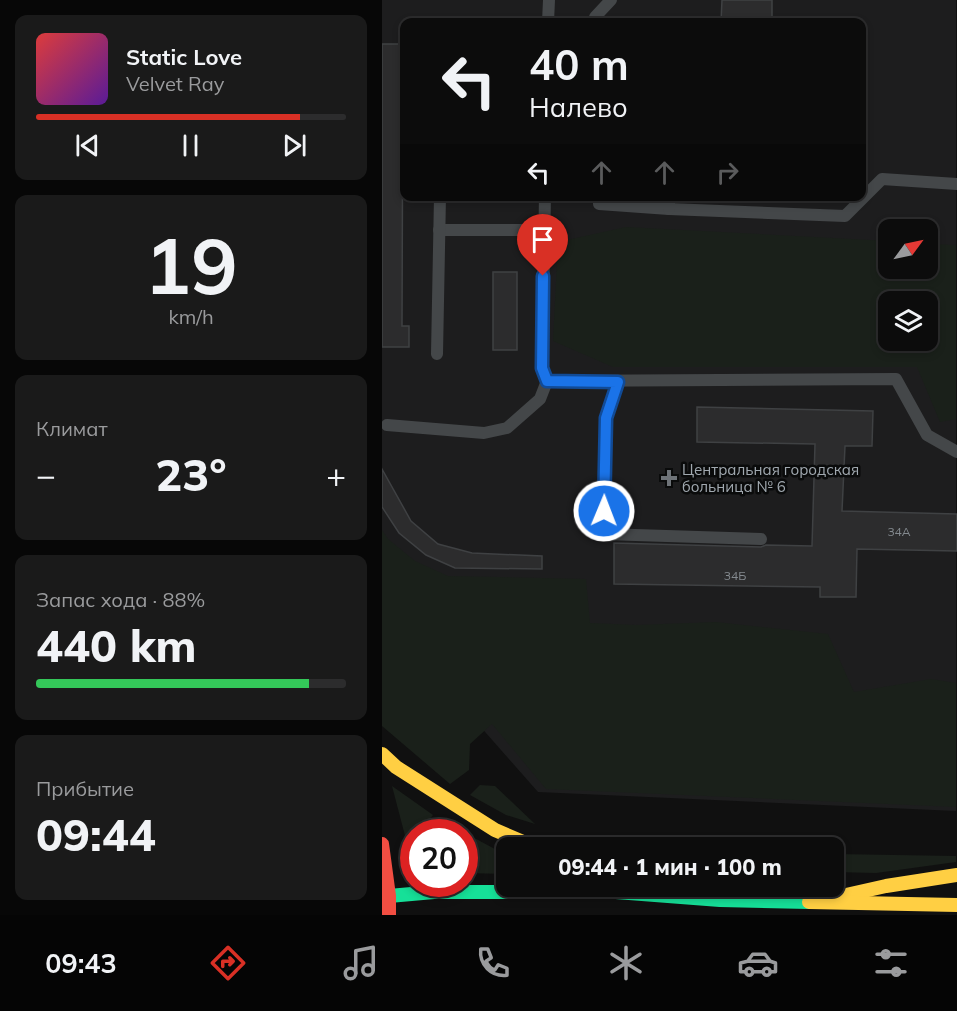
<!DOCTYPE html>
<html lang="ru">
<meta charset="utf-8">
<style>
:root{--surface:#0c0c0c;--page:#1a1a1a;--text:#f1f3f6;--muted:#9a9b9d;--line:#2c2c2d;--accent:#d93025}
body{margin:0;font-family:Mulish,sans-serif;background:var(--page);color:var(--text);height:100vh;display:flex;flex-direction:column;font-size:22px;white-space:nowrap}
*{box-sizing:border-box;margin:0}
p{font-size:20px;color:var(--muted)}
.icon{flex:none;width:33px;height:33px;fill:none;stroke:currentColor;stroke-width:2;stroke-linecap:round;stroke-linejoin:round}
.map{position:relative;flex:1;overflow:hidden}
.drawer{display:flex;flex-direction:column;gap:15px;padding:15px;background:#070707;width:382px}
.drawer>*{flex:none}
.top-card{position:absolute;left:18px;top:18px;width:466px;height:183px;border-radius:12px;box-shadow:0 3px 9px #0003,0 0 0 2px var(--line);background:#0c0c0c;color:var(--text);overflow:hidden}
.needle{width:39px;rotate:57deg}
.buttons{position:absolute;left:496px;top:219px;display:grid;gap:12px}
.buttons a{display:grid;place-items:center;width:60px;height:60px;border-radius:12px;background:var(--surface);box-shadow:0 3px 9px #0003,0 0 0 2px var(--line);font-size:30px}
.speed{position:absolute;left:18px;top:819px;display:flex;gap:12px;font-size:30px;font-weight:700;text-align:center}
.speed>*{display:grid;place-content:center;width:78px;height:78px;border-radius:50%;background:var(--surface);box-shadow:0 3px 9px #0003,0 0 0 2px var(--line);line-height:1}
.speed .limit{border:9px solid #d22;background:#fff;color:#111}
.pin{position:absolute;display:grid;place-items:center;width:51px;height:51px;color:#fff;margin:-62px -26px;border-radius:50% 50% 50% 0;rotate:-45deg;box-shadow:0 0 6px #0007}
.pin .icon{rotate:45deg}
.me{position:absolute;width:66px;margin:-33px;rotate:1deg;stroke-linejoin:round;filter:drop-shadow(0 0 4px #0008)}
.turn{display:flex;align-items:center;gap:21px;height:126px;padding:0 30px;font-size:27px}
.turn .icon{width:78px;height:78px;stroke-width:2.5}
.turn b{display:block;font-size:42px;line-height:51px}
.lanes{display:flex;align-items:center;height:57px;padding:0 30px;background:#0003;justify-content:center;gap:30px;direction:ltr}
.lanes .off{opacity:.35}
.big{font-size:45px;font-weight:800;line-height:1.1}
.drawer .card{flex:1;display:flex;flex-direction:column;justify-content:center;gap:9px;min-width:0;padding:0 21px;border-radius:12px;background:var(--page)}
.drawer .dial{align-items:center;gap:0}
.dial b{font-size:78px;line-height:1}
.song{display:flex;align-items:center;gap:18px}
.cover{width:72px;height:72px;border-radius:9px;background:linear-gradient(135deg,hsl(0 70% 55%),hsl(270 70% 35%))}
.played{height:6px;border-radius:3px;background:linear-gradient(90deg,var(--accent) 85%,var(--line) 85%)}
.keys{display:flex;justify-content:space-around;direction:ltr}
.heat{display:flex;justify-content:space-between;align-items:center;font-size:33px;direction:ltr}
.charge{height:9px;border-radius:4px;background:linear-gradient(90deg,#34c759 88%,var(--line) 0)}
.trip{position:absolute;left:114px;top:837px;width:348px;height:60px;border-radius:12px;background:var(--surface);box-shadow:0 3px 9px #0003,0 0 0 2px var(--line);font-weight:800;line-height:60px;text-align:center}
.tabs{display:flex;height:96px;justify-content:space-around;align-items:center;background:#050505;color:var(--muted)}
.tabs .icon{width:42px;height:42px}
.tabs .current{color:var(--accent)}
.tabs b{font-size:27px;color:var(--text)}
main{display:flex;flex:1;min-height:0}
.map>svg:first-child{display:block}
.built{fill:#1d1d1e;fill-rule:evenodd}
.green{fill:#1a201a;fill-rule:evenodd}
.building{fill:#2c2c2d;stroke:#3f4143;stroke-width:1.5}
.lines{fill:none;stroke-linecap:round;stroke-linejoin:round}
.lane{stroke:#444749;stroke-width:12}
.fast{stroke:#16e098;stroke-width:14}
.slow{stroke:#ffcf43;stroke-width:14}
.jam{stroke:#f24e42;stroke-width:14}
.route-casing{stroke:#114b97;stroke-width:15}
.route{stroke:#1a73e8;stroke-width:10}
.poi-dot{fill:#6e7378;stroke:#0a0b0b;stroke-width:2}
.labels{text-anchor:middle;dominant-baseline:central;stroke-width:5;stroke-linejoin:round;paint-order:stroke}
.number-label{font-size:12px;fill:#848a8f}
.poi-label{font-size:15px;fill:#a1a9b0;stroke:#0a0b0b;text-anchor:start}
</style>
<main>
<section class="drawer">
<div class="card">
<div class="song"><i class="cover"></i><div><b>Static Love</b><p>Velvet Ray</p></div></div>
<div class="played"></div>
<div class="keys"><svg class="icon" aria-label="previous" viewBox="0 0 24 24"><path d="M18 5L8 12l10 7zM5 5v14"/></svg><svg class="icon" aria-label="pause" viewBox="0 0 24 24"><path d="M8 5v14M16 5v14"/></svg><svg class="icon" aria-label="next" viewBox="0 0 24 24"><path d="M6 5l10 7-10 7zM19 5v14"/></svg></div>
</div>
<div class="card dial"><b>19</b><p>km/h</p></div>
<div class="card"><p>Климат</p>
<div class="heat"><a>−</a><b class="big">23°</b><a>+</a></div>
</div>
<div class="card"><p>Запас хода · 88%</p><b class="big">440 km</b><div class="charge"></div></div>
<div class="card"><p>Прибытие</p><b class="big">09:44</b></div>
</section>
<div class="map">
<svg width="575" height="915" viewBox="0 0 575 915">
<rect width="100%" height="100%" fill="#101010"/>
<path class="built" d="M0,0H574V811L156,792L0,615ZM22,22H480V196H22ZM507,230H546V268H507ZM507,302H546V340H507Z"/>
<g class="green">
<path d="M244,227L507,241V268H546V244L574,245V419L558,422L535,367H231L171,341L176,242ZM507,302H546V340H507Z"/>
<polygon points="0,530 6,539 33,561 66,576 204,579 208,623 254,625 334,622 446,634 472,692 549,679 574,683 574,807 164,789 110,724 88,744 87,770 68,784 0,726"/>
<polygon points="98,785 113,786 153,824 124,815 88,795"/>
<polygon points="10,786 51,815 37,832 32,832 31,840 26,847"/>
<polygon points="83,833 124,855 124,874 83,873"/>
<polygon points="452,854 574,856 574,862 494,873 452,872"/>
</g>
<g class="building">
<polygon points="340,0 390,0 390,22 339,22"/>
<polygon points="0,44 21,44 20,326 27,326 27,347 0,347"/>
<rect x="111" y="272" width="24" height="78"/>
<polygon points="315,407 491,411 490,446 463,446 460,511 575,514 575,551 475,549 474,597 438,597 438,587 232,584 232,543 379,547 384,545 430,546 433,444 315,442"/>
<polygon points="0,469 29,521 56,544 90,553 160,556 160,569 73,568 44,555 17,533 0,507"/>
</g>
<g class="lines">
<g class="lane">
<polyline points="166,22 167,0"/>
<polyline points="213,22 213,17 229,0"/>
<polyline points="163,196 160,368 165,381 514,379 545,435 575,452"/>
<polyline points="217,196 217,204 287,209 463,216 500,179 575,184"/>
<polyline points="287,209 287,196"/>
<polyline points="57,230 162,230"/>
<polyline points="55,354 58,196"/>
<polyline points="236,382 224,418 222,534 379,539"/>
<polyline points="5,425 102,433 125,428 158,399 165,381"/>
</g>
<polyline class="fast" points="7,896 52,892 234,892 338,900 427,902"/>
<g class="slow">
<polyline points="0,754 14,767 113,830 155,848"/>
<polyline points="455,897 504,886 575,875"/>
<polyline points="427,902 575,905"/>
</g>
<polyline class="jam" points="0,844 7,896 7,915"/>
</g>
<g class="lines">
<defs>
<polyline id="route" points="161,276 160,368 165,381 236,382 224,418 222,511"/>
</defs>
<use href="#route" class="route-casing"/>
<use href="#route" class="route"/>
</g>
<path class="poi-dot" d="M284 469h6v6h6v6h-6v6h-6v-6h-6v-6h6z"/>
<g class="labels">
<g class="number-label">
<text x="517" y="531">34А</text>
<text x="353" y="575">34Б</text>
</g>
<g class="poi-label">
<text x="300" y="469">Центральная городская<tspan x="300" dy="17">больница № 6</tspan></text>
</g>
</g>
</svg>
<div class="buttons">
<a><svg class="needle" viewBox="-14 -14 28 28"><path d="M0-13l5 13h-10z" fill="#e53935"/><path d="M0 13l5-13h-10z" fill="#9a9b9d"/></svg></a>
<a><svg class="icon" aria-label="layers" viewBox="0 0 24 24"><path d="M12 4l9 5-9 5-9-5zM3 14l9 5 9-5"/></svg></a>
</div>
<div class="speed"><div class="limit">20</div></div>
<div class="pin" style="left:161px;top:276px;background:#d93025"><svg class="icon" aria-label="arrive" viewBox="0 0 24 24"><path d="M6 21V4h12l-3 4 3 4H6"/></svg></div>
<svg class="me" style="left:222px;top:511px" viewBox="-20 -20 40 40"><circle r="17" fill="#1a73e8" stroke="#fff" stroke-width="3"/><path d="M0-11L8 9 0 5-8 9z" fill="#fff"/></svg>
<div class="trip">09:44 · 1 мин · 100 m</div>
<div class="top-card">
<div class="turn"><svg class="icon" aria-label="left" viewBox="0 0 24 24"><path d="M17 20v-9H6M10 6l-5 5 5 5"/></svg><div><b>40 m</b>Налево</div></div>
<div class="lanes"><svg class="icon" aria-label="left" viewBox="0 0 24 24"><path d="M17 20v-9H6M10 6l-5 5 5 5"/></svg><svg class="icon off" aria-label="ahead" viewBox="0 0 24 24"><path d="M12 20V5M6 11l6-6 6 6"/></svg><svg class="icon off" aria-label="ahead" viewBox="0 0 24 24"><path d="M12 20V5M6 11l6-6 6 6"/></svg><svg class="icon off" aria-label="right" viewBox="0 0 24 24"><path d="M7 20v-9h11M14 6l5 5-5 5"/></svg></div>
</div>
</div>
</main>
<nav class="tabs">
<b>09:43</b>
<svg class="icon current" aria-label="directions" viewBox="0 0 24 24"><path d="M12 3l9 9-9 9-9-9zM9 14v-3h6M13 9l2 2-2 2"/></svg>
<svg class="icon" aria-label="music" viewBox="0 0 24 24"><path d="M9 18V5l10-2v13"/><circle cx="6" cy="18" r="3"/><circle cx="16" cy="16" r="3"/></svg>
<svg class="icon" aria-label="phone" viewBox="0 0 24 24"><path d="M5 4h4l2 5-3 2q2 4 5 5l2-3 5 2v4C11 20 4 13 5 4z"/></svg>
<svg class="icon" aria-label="climate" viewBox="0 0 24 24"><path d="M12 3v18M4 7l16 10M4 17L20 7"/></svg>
<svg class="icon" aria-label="car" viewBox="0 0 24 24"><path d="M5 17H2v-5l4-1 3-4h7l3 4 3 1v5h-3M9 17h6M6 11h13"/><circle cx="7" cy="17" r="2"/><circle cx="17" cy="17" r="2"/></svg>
<svg class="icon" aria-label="filters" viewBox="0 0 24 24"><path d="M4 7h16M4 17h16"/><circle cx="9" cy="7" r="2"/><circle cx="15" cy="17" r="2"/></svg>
</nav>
